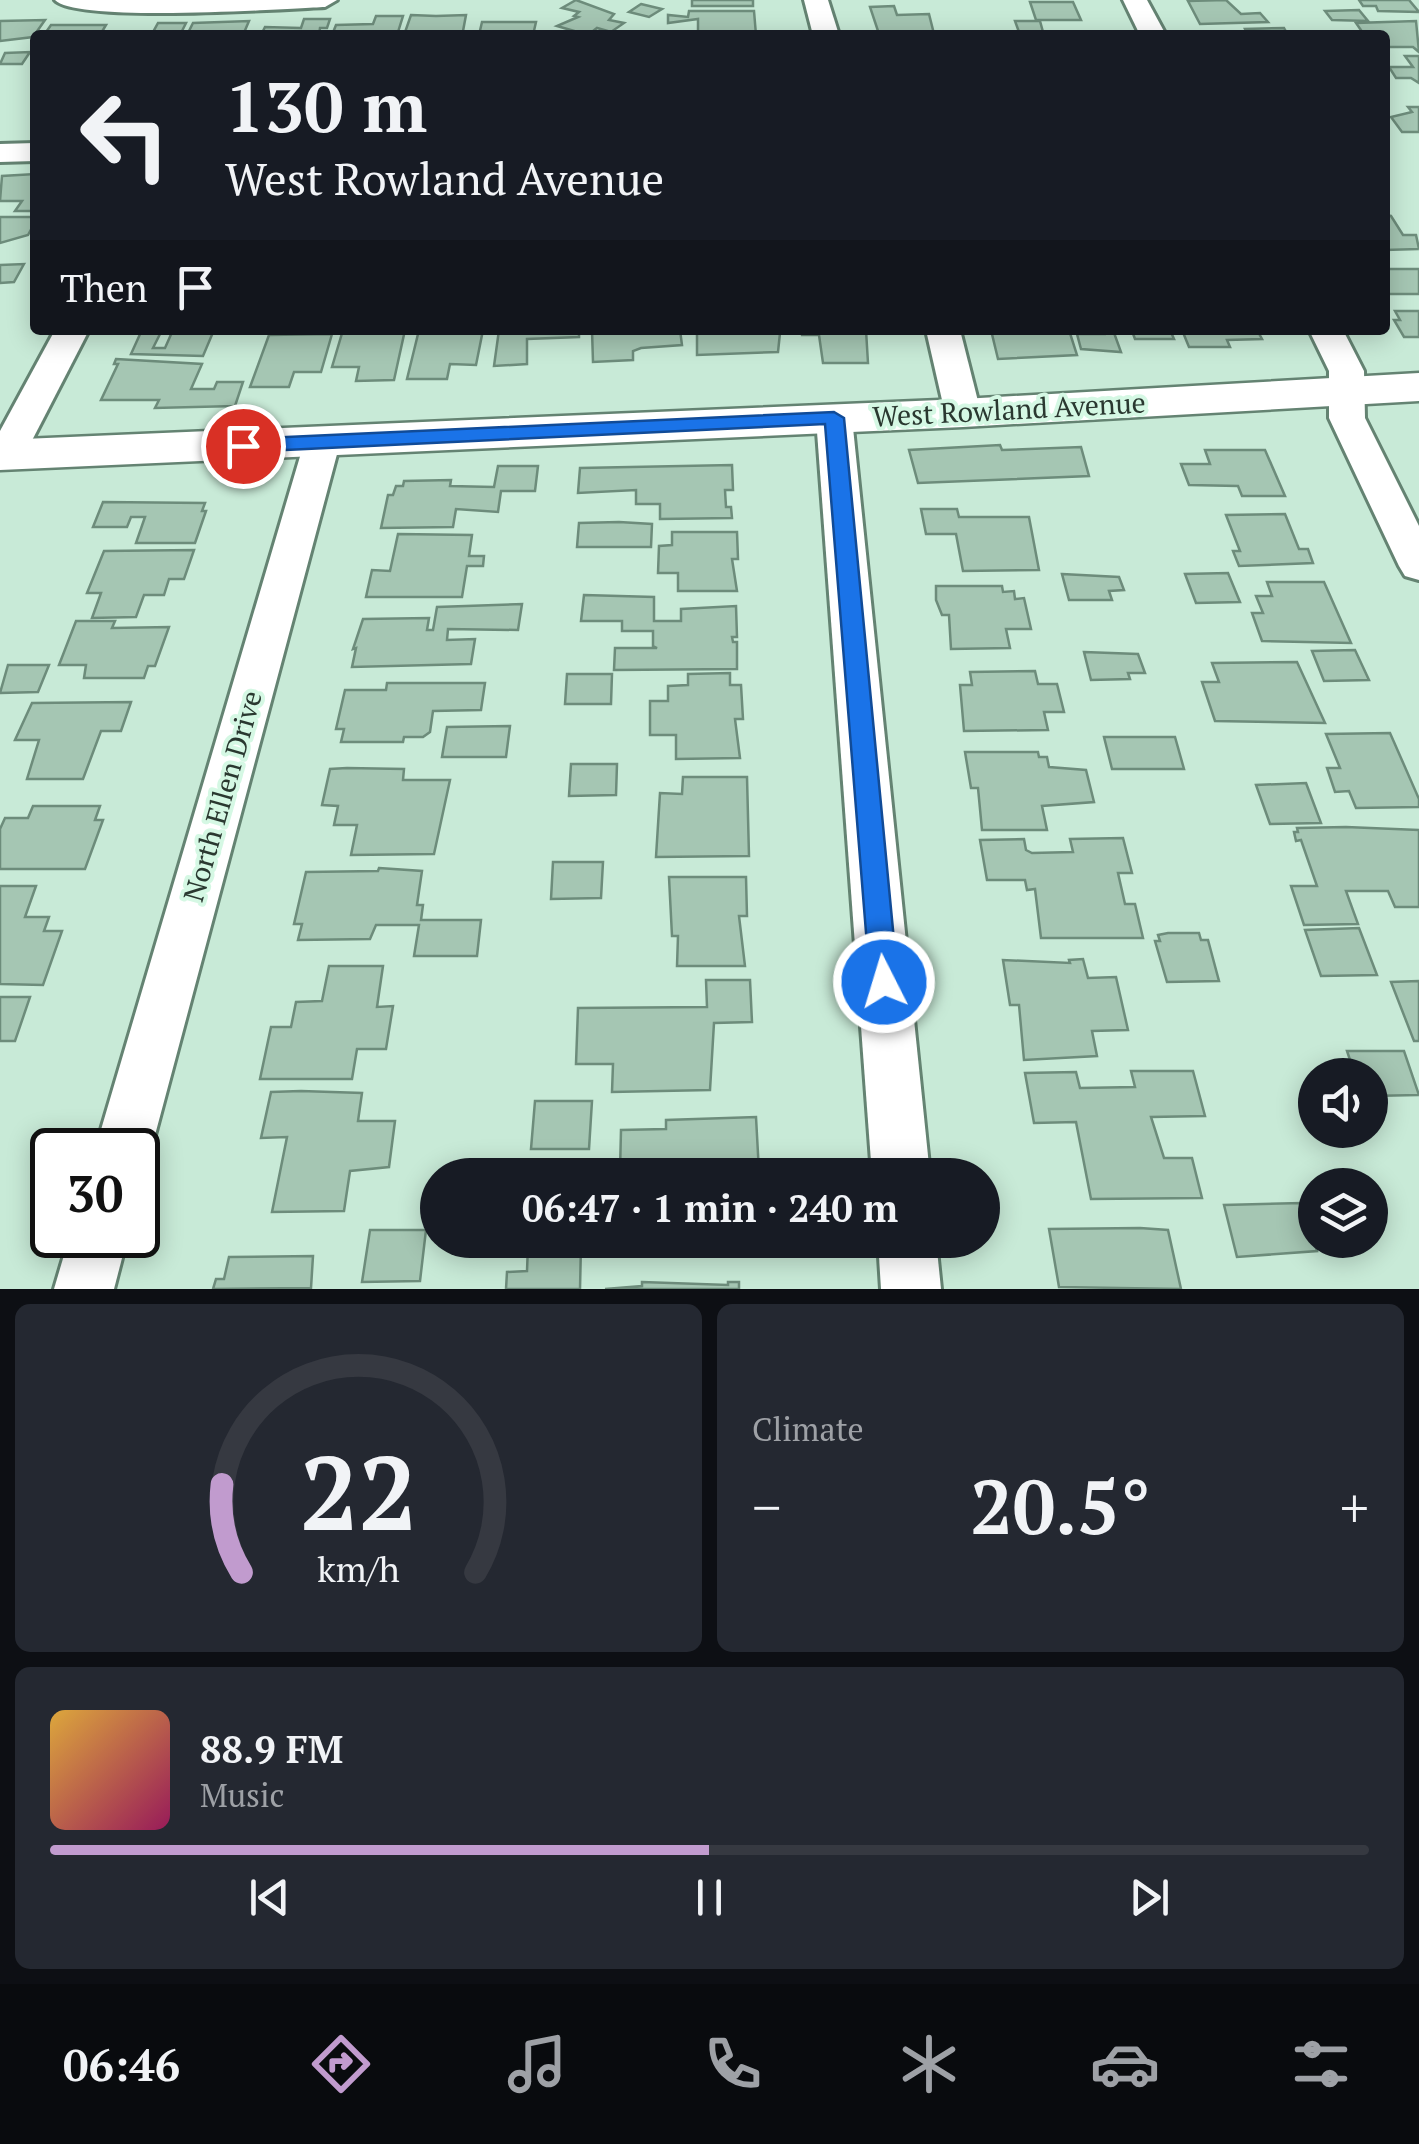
<!DOCTYPE html>
<meta charset="utf-8">
<style>
:root{--surface:#171b24;--page:#242831;--text:#f1f3f6;--muted:#9ea1a6;--line:#363941;--accent:#c19bce}
body{margin:0;font-family:"PT Serif",serif;background:var(--page);color:var(--text);height:100vh;display:flex;flex-direction:column;font-size:38px;white-space:nowrap}
*{box-sizing:border-box;margin:0}
p{font-size:32px;color:var(--muted)}
.icon{flex:none;width:55px;height:55px;fill:none;stroke:currentColor;stroke-width:2;stroke-linecap:round;stroke-linejoin:round}
.map{position:relative;height:1289px;overflow:hidden}
.panel{display:flex;flex-direction:column;gap:15px;padding:15px;background:#0d0f14;flex:1}
.panel>*{flex:none}
.guide{position:absolute;left:30px;top:30px;width:1360px;height:305px;border-radius:10px;box-shadow:0 5px 25px #0003;background:#171b24;color:var(--text);overflow:hidden}
.fabs{position:absolute;left:1298px;top:1058px;display:grid;gap:20px}
.fabs a{display:grid;place-items:center;width:90px;height:90px;border-radius:50%;background:var(--surface);box-shadow:0 5px 25px #0003;font-size:50px}
.speed{position:absolute;left:30px;top:1128px;display:flex;gap:20px;font-size:50px;font-weight:700;text-align:center}
.speed>*{display:grid;place-content:center;width:130px;height:130px;border-radius:50%;background:var(--surface);box-shadow:0 5px 25px #0003;line-height:1}
.speed .limit{border:5px solid #111;border-radius:15px;background:#fff;color:#111}
.pin{position:absolute;display:grid;place-items:center;width:85px;height:85px;color:#fff;margin:-42px;border:5px solid #fff;border-radius:50%;box-shadow:0 2px 10px #0007}
.me{position:absolute;width:110px;margin:-55px;rotate:355deg;stroke-linejoin:round;filter:drop-shadow(0 0 8px #0008)}
.turn{display:flex;align-items:center;gap:35px;height:210px;padding:0 30px;font-size:45px}
.turn .icon{width:130px;height:130px;stroke-width:2.5}
.turn b{display:block;font-size:70px;line-height:85px}
.then{display:flex;align-items:center;height:95px;padding:0 30px;background:#0003;gap:20px;font-size:38px}
.big{font-size:75px;font-weight:700;line-height:1.1}
.panel .widget{flex:1;display:flex;flex-direction:column;justify-content:center;gap:15px;min-width:0;padding:0 35px;border-radius:15px;background:var(--page)}
.panel .dial{align-items:center;gap:0}
.dial svg{height:260px;overflow:visible;fill:none;stroke:var(--line);stroke-width:7;stroke-linecap:round;text-anchor:middle}
.dial text{fill:var(--text);stroke:none}
.song{display:flex;align-items:center;gap:30px}
.cover{width:120px;height:120px;border-radius:15px;background:linear-gradient(135deg,hsl(40 70% 55%),hsl(330 70% 35%))}
.played{height:10px;border-radius:5px;background:linear-gradient(90deg,var(--accent) 50%,var(--line) 50%)}
.keys{display:flex;justify-content:space-around;direction:ltr}
.heat{display:flex;justify-content:space-between;align-items:center;font-size:55px;direction:ltr}
.panel .tiles{flex:1;display:grid;gap:15px;grid-template-columns:1fr 1fr}
.widget:last-child{grid-column:span 2}
.trip{position:absolute;left:420px;top:1158px;width:580px;height:100px;border-radius:50px;background:var(--surface);box-shadow:0 5px 25px #0003;font-weight:700;line-height:100px;text-align:center}
.dock{display:flex;height:160px;justify-content:space-around;align-items:center;background:#090b0e;color:var(--muted)}
.dock .icon{width:70px;height:70px}
.dock .active{color:var(--accent)}
.dock b{font-size:45px;color:var(--text)}
.map>svg:first-child{display:block}
.building{fill:#a5c6b3;stroke:#6d8c7b;stroke-width:2.5}
.lines{fill:none;stroke-linecap:round;stroke-linejoin:round}
.street-casing{stroke:#648372;stroke-width:6}
.secondary-casing{stroke:#648372;stroke-width:5}
.street{fill:#fff;fill-rule:evenodd}
.secondary{fill:#fff;fill-rule:evenodd}
.route{fill:#1a73e8;stroke:#114b97;stroke-width:2.5}
.labels{text-anchor:middle;dominant-baseline:central;stroke-width:8;stroke-linejoin:round;paint-order:stroke}
.street-label{font-size:28px;fill:#2a3830;stroke:#d5f8e4}
</style>
<div class="map">
<svg width="1419" height="1289" viewBox="0 0 1419 1289">
<rect width="100%" height="100%" fill="#c8ead7"/>
<g class="building">
<polygon points="576,0 614,14 609,20 624,23 611,32 597,28 588,35 557,26 578,17 574,16 579,12 562,8"/>
<rect x="692" y="0" width="61" height="6"/>
<polygon points="1226,0 1241,14 1260,13 1268,22 1200,24 1188,1"/>
<polygon points="1359,0 1409,0 1419,12 1378,11 1376,6 1363,6"/>
<polygon points="1030,2 1073,2 1081,20 1036,20"/>
<polygon points="641,4 662,9 649,17 629,12"/>
<polygon points="894,6 897,15 929,14 934,34 879,34 870,7"/>
<polygon points="689,11 754,11 756,35 702,35 698,34 698,19 668,23 668,15 688,17"/>
<polygon points="1325,11 1359,10 1368,21 1332,20"/>
<polygon points="411,15 436,16 466,15 463,31 404,35"/>
<polygon points="376,16 403,16 398,32 332,35 336,25 373,24"/>
<polygon points="304,19 330,19 327,28 320,28 319,35 261,35 265,27 301,28"/>
<polygon points="45,20 33,37 0,41 0,21"/>
<polygon points="249,21 243,35 187,35 193,23"/>
<polygon points="1015,21 1040,21 1043,32 1019,32"/>
<polygon points="1416,21 1419,52 1413,47 1385,47 1385,35 1359,35 1363,33 1356,23"/>
<polygon points="482,22 536,22 533,35 479,35"/>
<polygon points="158,23 186,23 181,33 171,35 115,35 153,32"/>
<polygon points="51,25 106,25 100,35 44,35"/>
<polygon points="1284,28 1288,35 1248,35 1245,29"/>
<polygon points="30,52 22,64 0,64 5,53"/>
<polygon points="1405,56 1419,56 1419,83 1411,78 1396,78 1389,67 1413,67"/>
<polygon points="1408,107 1419,107 1419,132 1402,132 1391,117 1412,112"/>
<polygon points="35,174 35,211 15,211 22,201 0,201 2,176"/>
<polygon points="1385,215 1391,216 1403,235 1416,235 1419,249 1385,250"/>
<polygon points="0,217 35,217 35,222 28,235 0,243"/>
<polygon points="24,264 14,282 0,283 0,265"/>
<rect x="1385" y="269" width="34" height="25"/>
<polygon points="1395,311 1419,311 1419,337 1404,337 1394,320 1400,320"/>
<polygon points="173,330 214,330 203,356 131,354 141,332 161,332 153,348 165,348"/>
<polygon points="343,330 405,330 394,380 356,381 359,367 332,367"/>
<polygon points="419,330 483,330 476,365 450,364 447,379 407,379"/>
<polygon points="499,330 579,330 579,337 527,339 527,364 494,366"/>
<polygon points="592,330 680,330 682,345 641,348 633,351 633,360 593,362"/>
<polygon points="697,330 776,330 780,333 778,352 697,355"/>
<polygon points="801,330 866,330 868,363 823,363 819,335 802,335"/>
<polygon points="991,330 1069,330 1077,355 998,359"/>
<polygon points="1102,330 1113,330 1121,352 1081,349 1077,334 1104,334"/>
<polygon points="1122,330 1170,330 1174,339 1135,339 1132,331"/>
<polygon points="1182,330 1257,330 1262,339 1227,340 1230,347 1189,347"/>
<polygon points="332,334 321,372 294,372 289,387 250,387 269,335"/>
<polygon points="116,359 202,364 191,389 214,389 217,382 243,382 235,406 155,408 159,400 101,400 118,364 114,364"/>
<polygon points="1000,445 1002,450 1081,447 1089,476 918,483 909,450"/>
<polygon points="1205,450 1265,450 1285,496 1242,496 1238,486 1189,485 1181,464 1210,464"/>
<polygon points="732,465 733,490 725,490 726,507 731,507 732,518 660,519 660,504 636,504 636,490 578,493 580,468"/>
<polygon points="498,466 538,466 535,491 501,491 498,512 456,509 453,527 381,528 388,495 393,495 396,486 403,486 404,481 451,480 450,486 494,487"/>
<polygon points="103,502 205,503 202,511 206,511 195,543 136,543 145,517 131,517 127,527 93,527"/>
<polygon points="921,509 957,509 959,517 1029,517 1039,570 963,571 956,534 926,534"/>
<polygon points="1285,514 1299,549 1308,549 1313,563 1239,566 1233,551 1240,551 1226,515"/>
<polygon points="619,522 652,524 651,547 577,547 579,523"/>
<polygon points="672,532 737,532 738,559 732,559 737,591 678,591 678,573 658,573 659,546 672,545"/>
<polygon points="398,534 472,535 469,556 484,556 483,566 467,566 462,597 366,597 372,570 390,571"/>
<polygon points="194,550 184,579 169,579 164,595 144,595 136,617 92,618 101,593 87,593 104,551"/>
<polygon points="1228,573 1240,602 1196,603 1185,574"/>
<polygon points="1062,574 1119,577 1124,590 1109,591 1112,600 1069,600"/>
<polygon points="1267,582 1324,582 1351,643 1262,641 1252,613 1263,613 1256,596 1272,596"/>
<polygon points="936,586 1002,586 1003,592 1014,591 1015,599 1024,598 1031,629 1006,629 1010,648 951,649 949,615 942,615 936,600"/>
<polygon points="584,595 654,597 654,621 681,621 681,609 736,606 737,637 732,637 733,642 737,642 737,669 614,670 615,648 657,648 653,646 653,631 622,631 622,621 581,621"/>
<polygon points="522,604 518,630 448,629 447,640 475,639 471,664 352,667 356,648 353,649 363,619 429,618 427,630 433,630 437,607"/>
<polygon points="76,621 115,621 112,628 169,627 155,666 148,666 144,678 84,678 86,665 59,665"/>
<polygon points="1355,650 1369,680 1324,681 1312,651"/>
<polygon points="1084,652 1138,654 1145,673 1128,673 1130,679 1091,680"/>
<polygon points="1297,662 1325,723 1215,721 1202,682 1219,682 1212,663"/>
<polygon points="8,665 49,665 38,692 0,693"/>
<polygon points="1035,671 1038,684 1057,684 1064,712 1044,712 1048,730 964,731 960,685 972,685 970,672"/>
<polygon points="730,673 730,685 741,685 743,719 735,719 740,758 676,759 676,735 650,735 650,701 668,701 668,686 688,685 688,674"/>
<polygon points="567,674 612,674 611,704 565,704"/>
<polygon points="387,683 485,683 481,710 433,711 430,732 423,737 404,737 403,742 341,742 344,729 336,729 345,690 386,690"/>
<polygon points="131,702 121,731 101,731 83,779 27,779 39,740 15,740 32,703"/>
<polygon points="510,726 506,757 442,757 447,727"/>
<polygon points="1390,733 1419,799 1419,807 1356,808 1349,791 1335,792 1327,768 1340,768 1326,734"/>
<polygon points="1104,737 1175,737 1184,769 1112,769"/>
<polygon points="965,752 1038,752 1039,757 1047,757 1049,767 1086,770 1094,802 1042,806 1047,830 982,830 978,788 971,788"/>
<polygon points="571,764 617,764 616,795 569,796"/>
<polygon points="347,768 404,769 403,780 450,780 434,854 351,855 357,825 334,825 338,806 322,805 330,769"/>
<polygon points="683,777 747,777 749,856 656,857 660,793 682,794"/>
<polygon points="1306,783 1321,823 1270,824 1256,785"/>
<polygon points="33,806 100,806 95,820 103,820 85,869 0,869 0,829 5,818 28,818"/>
<polygon points="1346,827 1419,830 1419,907 1395,907 1388,891 1346,891 1358,924 1304,925 1291,886 1317,886 1301,840 1296,841 1294,832 1298,832 1297,828"/>
<polygon points="1123,838 1132,873 1118,873 1125,904 1135,904 1143,938 1041,938 1035,889 1027,890 1025,880 987,880 980,840 1024,839 1026,850 1032,853 1073,852 1070,839"/>
<polygon points="553,862 603,862 601,898 551,899"/>
<polygon points="379,868 422,871 417,905 423,905 421,920 481,920 477,956 414,956 419,925 376,925 370,939 298,940 302,924 294,924 306,872 378,871"/>
<polygon points="669,877 746,877 747,916 739,916 745,966 677,966 678,936 672,936"/>
<polygon points="0,886 36,886 25,917 49,917 44,931 62,931 43,985 0,984"/>
<polygon points="1359,928 1377,975 1321,976 1305,930"/>
<polygon points="1168,933 1199,933 1201,940 1208,940 1219,981 1167,982 1155,941 1160,941 1158,935"/>
<polygon points="1083,959 1088,978 1116,977 1128,1030 1092,1031 1097,1056 1024,1060 1019,1005 1010,1005 1003,960 1070,963 1069,960"/>
<polygon points="329,966 383,966 377,1007 393,1006 386,1049 357,1049 352,1079 260,1079 271,1027 291,1027 296,1002 322,1001"/>
<polygon points="706,980 750,980 752,1022 714,1023 710,1090 612,1092 613,1064 576,1064 578,1008 707,1007"/>
<polygon points="1419,981 1419,1041 1414,1041 1391,982"/>
<polygon points="0,997 30,997 15,1041 0,1041"/>
<polygon points="1347,1051 1404,1051 1419,1095 1370,1096 1370,1075 1355,1075"/>
<polygon points="1131,1071 1193,1071 1205,1116 1151,1117 1164,1158 1192,1158 1202,1198 1091,1199 1076,1122 1034,1123 1025,1073 1076,1072 1080,1088 1135,1087"/>
<polygon points="301,1091 362,1093 358,1121 395,1121 389,1167 350,1171 344,1211 272,1212 287,1137 261,1138 271,1092"/>
<polygon points="535,1101 592,1101 589,1149 531,1149"/>
<polygon points="756,1117 759,1172 753,1175 620,1171 621,1130 666,1129 666,1120"/>
<polygon points="1302,1203 1317,1251 1237,1257 1224,1205"/>
<polygon points="1140,1228 1168,1230 1181,1289 1059,1287 1049,1229"/>
<polygon points="370,1230 426,1230 420,1281 362,1282"/>
<polygon points="581,1244 580,1289 506,1289 507,1272 527,1271 528,1245"/>
<polygon points="313,1256 311,1288 213,1289 216,1279 224,1279 229,1257"/>
<polygon points="642,1282 728,1285 728,1282 739,1282 739,1289 605,1289 642,1286"/>
</g>
<g class="lines">
<defs>
<g id="street">
<path d="M55,0H337L325,7C283,9 76,23 55,0Z"/>
<polygon points="804,0 828,0 839,35 813,35"/>
<polygon points="1123,0 1147,0 1166,35 1140,35"/>
<polygon points="35,143 35,161 0,162 0,144"/>
<polygon points="55,330 89,330 25,454 19,462 0,464 0,431"/>
<polygon points="926,330 960,330 981,413 976,421 963,424 950,421 945,413"/>
<polygon points="1309,330 1343,330 1364,371 1365,418 1419,526 1419,580 1405,576 1399,566 1329,418 1329,371"/>
<polygon points="834,407 847,410 852,418 930,1175 872,1175 816,418 821,410"/>
<polygon points="322,432 335,435 340,443 151,1150 143,1169 138,1171 138,1150 95,1150 304,443 309,435"/>
<polygon points="70,1235 128,1235 114,1289 54,1289"/>
<polygon points="878,1240 936,1240 941,1289 881,1289"/>
</g>
<polygon id="secondary" points="1419,373 1419,401 963,427 0,470 0,440 963,399"/>
</defs>
<use href="#street" class="street-casing"/>
<use href="#secondary" class="secondary-casing"/>
<use href="#street" class="street"/>
<use href="#secondary" class="secondary"/>
</g>
<polygon class="route" points="834,412 844,418 898,982 894,991 884,994 874,991 870,982 825,424 243,452 233,446 243,439"/>
<g class="labels">
<g class="street-label">
<text transform="translate(1009 409) rotate(-3)">West Rowland Avenue</text>
<text transform="translate(222 796) rotate(-74)">North Ellen Drive</text>
</g>
</g>
</svg>
<div class="fabs">
<a><svg class="icon" aria-label="sound" viewBox="0 0 24 24"><path d="M4 9h4l5-4v14l-5-4H4zM17 9q2 3 0 6"/></svg></a>
<a><svg class="icon" aria-label="layers" viewBox="0 0 24 24"><path d="M12 4l9 5-9 5-9-5zM3 14l9 5 9-5"/></svg></a>
</div>
<div class="speed"><div class="limit">30</div></div>
<div class="pin" style="left:243px;top:446px;background:#d93025"><svg class="icon" aria-label="arrive" viewBox="0 0 24 24"><path d="M6 21V4h12l-3 4 3 4H6"/></svg></div>
<svg class="me" style="left:884px;top:982px" viewBox="-20 -20 40 40"><circle r="17" fill="#1a73e8" stroke="#fff" stroke-width="3"/><path d="M0-11L8 9 0 5-8 9z" fill="#fff"/></svg>
<div class="trip">06:47 · 1 min · 240 m</div>
<div class="guide">
<div class="turn"><svg class="icon" aria-label="left" viewBox="0 0 24 24"><path d="M17 20v-9H6M10 6l-5 5 5 5"/></svg><div><b>130 m</b>West Rowland Avenue</div></div>
<div class="then">Then<svg class="icon" aria-label="arrive" viewBox="0 0 24 24"><path d="M6 21V4h12l-3 4 3 4H6"/></svg></div>
</div>
</div>
<section class="panel">
<div class="tiles">
<div class="widget dial"><svg viewBox="0 0 100 80">
<path d="M14 69A42 42 0 1 1 86 69"/>
<path d="M14 69A42 42 0 0 1 8 42" stroke="#c19bce"/>
<text x="50" y="56" font-size="32" font-weight="700">22</text>
<text x="50" y="72" font-size="11">km/h</text>
</svg></div>
<div class="widget"><p>Climate</p>
<div class="heat"><a>−</a><b class="big">20.5°</b><a>+</a></div>
</div>
<div class="widget">
<div class="song"><i class="cover"></i><div><b>88.9 FM</b><p>Music</p></div></div>
<div class="played"></div>
<div class="keys"><svg class="icon" aria-label="previous" viewBox="0 0 24 24"><path d="M18 5L8 12l10 7zM5 5v14"/></svg><svg class="icon" aria-label="pause" viewBox="0 0 24 24"><path d="M8 5v14M16 5v14"/></svg><svg class="icon" aria-label="next" viewBox="0 0 24 24"><path d="M6 5l10 7-10 7zM19 5v14"/></svg></div>
</div>
</div>
</section>
<nav class="dock">
<b>06:46</b>
<svg class="icon active" aria-label="directions" viewBox="0 0 24 24"><path d="M12 3l9 9-9 9-9-9zM9 14v-3h6M13 9l2 2-2 2"/></svg>
<svg class="icon" aria-label="music" viewBox="0 0 24 24"><path d="M9 18V5l10-2v13"/><circle cx="6" cy="18" r="3"/><circle cx="16" cy="16" r="3"/></svg>
<svg class="icon" aria-label="phone" viewBox="0 0 24 24"><path d="M5 4h4l2 5-3 2q2 4 5 5l2-3 5 2v4C11 20 4 13 5 4z"/></svg>
<svg class="icon" aria-label="climate" viewBox="0 0 24 24"><path d="M12 3v18M4 7l16 10M4 17L20 7"/></svg>
<svg class="icon" aria-label="car" viewBox="0 0 24 24"><path d="M5 17H2v-5l4-1 3-4h7l3 4 3 1v5h-3M9 17h6M6 11h13"/><circle cx="7" cy="17" r="2"/><circle cx="17" cy="17" r="2"/></svg>
<svg class="icon" aria-label="filters" viewBox="0 0 24 24"><path d="M4 7h16M4 17h16"/><circle cx="9" cy="7" r="2"/><circle cx="15" cy="17" r="2"/></svg>
</nav>
